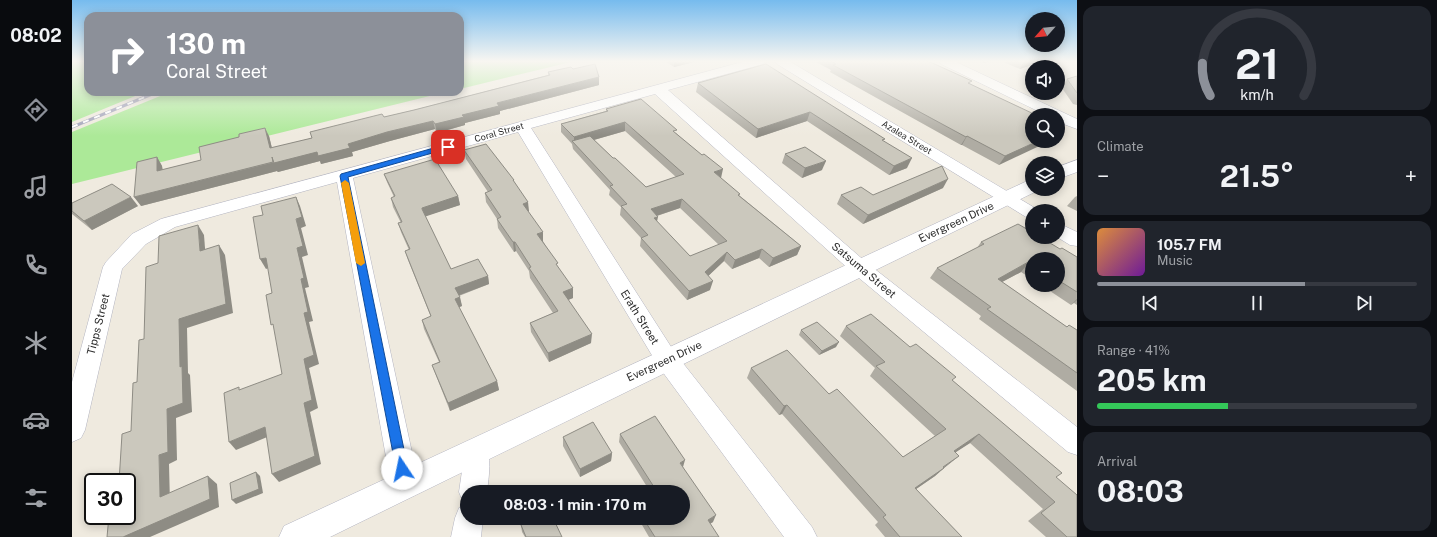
<!DOCTYPE html>
<meta charset="utf-8">
<style>
:root{--surface:#171b24;--page:#20242c;--text:#f1f3f6;--muted:#9ea1a6;--line:#363941;--accent:#8c9099}
body{margin:0;font-family:"Public Sans",sans-serif;background:var(--page);color:var(--text);height:100vh;display:flex;flex-direction:column;font-size:15px;white-space:nowrap}
*{box-sizing:border-box;margin:0}
p{font-size:13px;color:var(--muted)}
.icon{flex:none;width:22px;height:22px;fill:none;stroke:currentColor;stroke-width:2;stroke-linecap:round;stroke-linejoin:round}
.map{position:relative;flex:1;overflow:hidden}
.drawer{display:flex;flex-direction:column;gap:6px;padding:6px;background:#0d0f14;width:360px}
.drawer>*{flex:none}
.banner{position:absolute;left:12px;top:12px;width:380px;height:84px;border-radius:12px;box-shadow:0 2px 10px #0003;background:#8c9099;color:#fff;overflow:hidden}
.needle{width:26px;rotate:243deg}
.tools{position:absolute;left:953px;top:12px;display:grid;gap:8px}
.tools a{display:grid;place-items:center;width:40px;height:40px;border-radius:50%;background:var(--surface);box-shadow:0 2px 10px #0003;font-size:20px}
.speed{position:absolute;left:12px;top:473px;display:flex;gap:8px;font-size:20px;font-weight:700;text-align:center}
.speed>*{display:grid;place-content:center;width:52px;height:52px;border-radius:50%;background:var(--surface);box-shadow:0 2px 10px #0003;line-height:1}
.speed .limit{border:2px solid #111;border-radius:6px;background:#fff;color:#111}
.pin{position:absolute;display:grid;place-items:center;width:34px;height:34px;color:#fff;margin:-17px;border-radius:8px;box-shadow:0 2px 6px #0006}
.me{position:absolute;width:44px;margin:-22px;rotate:349deg;stroke-linejoin:round;filter:drop-shadow(0 0 3px #0008)}
.turn{display:flex;align-items:center;gap:14px;height:84px;padding:0 16px;font-size:18px}
.turn .icon{width:52px;height:52px;stroke-width:2.5}
.turn b{display:block;font-size:28px;line-height:34px}
.big{font-size:30px;font-weight:700;line-height:1.1}
.drawer .card{flex:1;display:flex;flex-direction:column;justify-content:center;gap:6px;min-width:0;padding:0 14px;border-radius:12px;background:var(--page)}
.drawer .dial{align-items:center;gap:0}
.dial svg{height:104px;overflow:visible;fill:none;stroke:var(--line);stroke-width:7;stroke-linecap:round;text-anchor:middle}
.dial text{fill:var(--text);stroke:none}
.song{display:flex;align-items:center;gap:12px}
.cover{width:48px;height:48px;border-radius:6px;background:linear-gradient(135deg,hsl(30 70% 55%),hsl(280 70% 35%))}
.played{height:4px;border-radius:2px;background:linear-gradient(90deg,var(--accent) 65%,var(--line) 65%)}
.keys{display:flex;justify-content:space-around;direction:ltr}
.heat{display:flex;justify-content:space-between;align-items:center;font-size:22px;direction:ltr}
.charge{height:6px;border-radius:3px;background:linear-gradient(90deg,#34c759 41%,var(--line) 0)}
.trip{position:absolute;left:388px;top:485px;width:230px;height:40px;border-radius:20px;background:var(--surface);box-shadow:0 2px 10px #0003;font-weight:700;line-height:40px;text-align:center}
main{display:flex;flex:1;min-height:0}
.dock{display:flex;flex-direction:column;width:72px;justify-content:space-around;align-items:center;background:#090b0e;color:var(--muted)}
.dock .icon{width:28px;height:28px}
.dock .selected{color:var(--accent)}
.dock b{font-size:18px;color:var(--text)}
.map>svg:first-child{display:block}
.green{fill:#ace998}
.lines{fill:none;stroke-linecap:round;stroke-linejoin:round}
.minor-casing{stroke:#b3b4c1;stroke-width:1}
.tertiary-casing{stroke:#b3b4c1;stroke-width:1}
.minor{fill:#fff;fill-rule:evenodd}
.tertiary{fill:#fff;fill-rule:evenodd}
.rail-casing{stroke:#a1a2b9;stroke-width:3}
.rail{stroke:#fff;stroke-width:2;stroke-dasharray:6;stroke-linecap:butt}
.wall{fill:#afaca3;fill-rule:evenodd}
.shaded-wall{fill:#8e8c84}
.building{fill:#cbc8bd;stroke:#8e8c84;fill-rule:evenodd}
.route{fill:#1a73e8;stroke:#114b97}
.slow{fill:#f59e0b}
.labels{text-anchor:middle;dominant-baseline:central;stroke-width:3;stroke-linejoin:round;paint-order:stroke}
.far-street-label{font-size:9px;fill:#2d2d2d;stroke:#fff}
.street-label{font-size:11px;fill:#2d2d2d;stroke:#fff}
</style>
<main>
<nav class="dock">
<b>08:02</b>
<svg class="icon selected" aria-label="directions" viewBox="0 0 24 24"><path d="M12 3l9 9-9 9-9-9zM9 14v-3h6M13 9l2 2-2 2"/></svg>
<svg class="icon" aria-label="music" viewBox="0 0 24 24"><path d="M9 18V5l10-2v13"/><circle cx="6" cy="18" r="3"/><circle cx="16" cy="16" r="3"/></svg>
<svg class="icon" aria-label="phone" viewBox="0 0 24 24"><path d="M5 4h4l2 5-3 2q2 4 5 5l2-3 5 2v4C11 20 4 13 5 4z"/></svg>
<svg class="icon" aria-label="climate" viewBox="0 0 24 24"><path d="M12 3v18M4 7l16 10M4 17L20 7"/></svg>
<svg class="icon" aria-label="car" viewBox="0 0 24 24"><path d="M5 17H2v-5l4-1 3-4h7l3 4 3 1v5h-3M9 17h6M6 11h13"/><circle cx="7" cy="17" r="2"/><circle cx="17" cy="17" r="2"/></svg>
<svg class="icon" aria-label="filters" viewBox="0 0 24 24"><path d="M4 7h16M4 17h16"/><circle cx="9" cy="7" r="2"/><circle cx="15" cy="17" r="2"/></svg>
</nav>
<div class="map">
<svg width="1005" height="537" viewBox="0 0 1005 537">
<rect width="100%" height="100%" fill="#efeadf"/>
<g class="green">
<polygon points="0,61 16,61 16,92 73,92 0,122"/>
<polygon points="388,61 503,61 388,89"/>
<polygon points="98,92 374,92 0,184 0,132"/>
</g>
<g class="lines">
<defs>
<g id="minor">
<polygon points="674,61 693,61 691,64 596,90 795,263 1005,427 1005,455 996,452 781,273 583,94 459,128 603,353 740,527 745,537 712,537 587,367 446,132 281,178 347,485 343,495 333,499 323,495 319,485 265,182 103,227 74,244 50,269 13,430 9,438 0,442 0,382 31,267 34,262 60,234 89,219"/>
<polygon points="703,61 717,61 968,211 960,211 960,219 954,217 705,64"/>
<polygon points="867,61 882,61 990,112 1005,119 1005,129 986,122 986,115 974,115 869,64"/>
<polygon points="986,223 1005,232 1005,246 998,245 985,237"/>
<path d="M404,438L413,442C420,458 417,475 415,492H395V503L391,502L387,492L390,471L391,451L395,442Z"/>
<polygon points="395,504 395,518 411,518 409,537 379,537 383,518 387,508"/>
</g>
<g id="tertiary">
<polygon points="1005,160 1005,172 986,179 986,167"/>
<polygon points="960,180 960,189 967,189 967,190 258,537 207,537 212,526 953,182"/>
</g>
</defs>
<use href="#minor" class="minor-casing"/>
<use href="#tertiary" class="tertiary-casing"/>
<use href="#minor" class="minor"/>
<use href="#tertiary" class="tertiary"/>
<defs>
<polyline id="rail" points="0,127 85,92"/>
</defs>
<use href="#rail" class="rail-casing"/>
<use href="#rail" class="rail"/>
</g>
<g class="wall">
<polygon points="593,61 626,61 602,67"/>
<polygon points="742,61 856,61 899,84 960,141 927,165 890,145 889,145 758,72 759,70"/>
<polygon points="907,61 918,61 912,63"/>
<polygon points="929,61 971,61 948,69"/>
<polygon points="694,64 835,168 817,175 735,121 684,138 624,92 626,83"/>
<polygon points="501,69 527,77 527,85 428,111 428,114 393,123 393,125 365,133 363,129 318,141 280,152 281,156 249,164 248,161 206,172 205,171 69,206 85,157 90,166 91,170 129,160 197,136 200,148 240,138 312,117 342,110 476,75 476,72"/>
<polygon points="1005,76 1005,105 1001,104 990,88 995,79"/>
<path d="M534,109L604,133L649,178L668,196L729,246L725,255L697,267L687,258L660,269L652,261L636,276L638,290L615,300L568,246L569,238L548,215L549,207L537,195L538,190L501,149L500,144L489,132V124L534,111ZM553,131L604,177L574,187L541,158L522,140ZM608,208L647,245L618,256L585,222V216Z"/>
<polygon points="392,150 442,180 442,182 457,211 456,211 471,241 486,267 501,298 496,300 519,343 477,362 459,332 458,323 481,313 458,278 457,271 444,251 442,252 426,228 425,219 414,202 413,193 416,192 394,159"/>
<polygon points="713,154 750,170 730,178 710,163"/>
<polygon points="312,174 386,196 388,205 353,216 379,269 416,276 417,284 387,296 390,306 387,307 425,381 427,390 378,411 363,373 360,365 367,362 352,329 350,320 359,317 336,260 333,251 337,250 329,232 326,223 329,223 321,207 319,198 322,197 315,182"/>
<polygon points="871,188 791,224 765,204 769,195 801,195"/>
<polygon points="1005,196 1005,211 995,206 1003,197"/>
<polygon points="0,203 66,206 20,230 0,214"/>
<polygon points="909,242 988,249 1005,257 1005,305 1002,303 999,305 969,285 986,285 986,259 960,259 960,279 949,272 930,282 995,327 1005,330 1005,391 907,319 909,316 858,278 865,268 905,248"/>
<polygon points="774,326 838,347 881,381 984,477 1005,537 974,537 956,521 971,509 898,443 883,452 887,456 872,468 863,476 844,489 890,537 813,537 803,525 806,522 710,414 707,415 675,378 679,368 757,394 831,457 863,436 798,376 803,368 768,336"/>
<polygon points="729,330 764,347 747,355 727,335"/>
<polygon points="548,434 611,467 641,522 638,524 647,537 577,537 566,518 611,518 577,490 547,442"/>
<polygon points="491,437 540,453 539,461 508,477 491,446"/>
<polygon points="449,525 490,537 453,537 450,532"/>
</g>
<g class="shaded-wall">
<polygon points="602,61 626,61 602,67"/>
<polygon points="913,61 918,61 912,63"/>
<polygon points="952,61 971,61 948,69"/>
<polygon points="527,77 527,85 428,111 428,114 393,123 393,125 365,133 363,124 425,103"/>
<polygon points="738,112 735,121 684,138 686,129"/>
<polygon points="361,121 363,129 318,141 280,152 281,156 249,164 248,161 206,172 205,171 69,206 62,197 276,144 315,132"/>
<polygon points="553,122 553,131 504,145 502,142 502,137"/>
<polygon points="193,128 197,136 202,157 198,148"/>
<polygon points="993,129 987,137 986,137 986,132"/>
<polygon points="895,136 890,145 889,145 894,137"/>
<polygon points="966,141 978,141 927,165 933,156"/>
<polygon points="85,157 90,166 91,180 85,171"/>
<polygon points="840,158 835,168 817,175 822,166"/>
<polygon points="754,161 750,170 730,178 733,168"/>
<polygon points="651,169 649,178 642,172"/>
<polygon points="876,179 871,188 791,224 796,215"/>
<polygon points="386,196 388,205 352,217 350,208"/>
<polygon points="59,197 66,206 20,230 12,221"/>
<polygon points="224,197 228,206 234,226 229,228 236,255 230,257 237,287 233,288 241,321 237,322 247,364 237,368 246,408 238,412 249,464 207,482 200,474 232,403 232,313 225,248"/>
<polygon points="610,199 608,208 578,218 579,209"/>
<polygon points="456,202 457,211 451,213 451,204"/>
<polygon points="586,217 584,226 582,218"/>
<polygon points="126,225 132,235 134,261 128,251"/>
<polygon points="471,232 471,241 466,243 465,234"/>
<polygon points="441,242 443,242 444,251 442,252"/>
<polygon points="147,245 153,255 161,313 115,328 116,373 118,375 120,412 104,418 105,460 97,464 98,504 88,497 87,455 95,409 107,319"/>
<polygon points="729,246 725,255 697,267 701,258"/>
<polygon points="690,249 687,258 660,269 663,260"/>
<polygon points="655,252 652,261 631,281 633,272"/>
<polygon points="194,258 199,267 194,269 188,259"/>
<polygon points="958,261 949,272 917,289 926,279"/>
<polygon points="416,276 417,284 385,296 383,288"/>
<polygon points="641,281 638,290 615,300 617,291"/>
<polygon points="501,288 501,298 491,302 491,292"/>
<polygon points="388,297 390,306 385,308 383,299"/>
<polygon points="1005,299 1005,300 999,305"/>
<polygon points="520,334 519,343 477,362 476,353"/>
<polygon points="767,342 764,347 747,355 750,351"/>
<polygon points="425,381 427,390 378,411 376,403"/>
<polygon points="715,405 710,414 707,415 712,406"/>
<polygon points="193,427 200,435 164,450 157,442"/>
<polygon points="907,434 898,443 872,460 882,451"/>
<polygon points="540,453 539,461 508,477 508,469"/>
<polygon points="887,456 867,472 872,468 863,476 834,496 843,488"/>
<polygon points="613,460 611,467 608,463"/>
<polygon points="184,472 188,476 191,493 164,504 160,500"/>
<polygon points="136,476 145,484 147,507 78,537 51,537"/>
<polygon points="644,515 641,522 632,527 636,520"/>
</g>
<g class="building">
<polygon points="759,61 856,61 900,81 896,83 964,115 960,115 960,141 966,141 933,156 895,136 894,137 761,65 764,64"/>
<polygon points="523,64 527,77 425,103 427,106 390,115 392,117 363,124 361,121 315,132 276,144 278,148 246,156 245,152 202,163 200,157 201,162 62,197 65,162 85,157 85,171 129,160 127,147 167,137 167,134 193,128 198,148 240,138 238,132 310,114 312,117 342,110 478,75 476,72 499,67 501,69"/>
<polygon points="694,64 813,139 810,140 840,158 822,166 738,112 686,129 626,83"/>
<polygon points="1005,76 1005,93 995,79"/>
<path d="M569,99L605,130L601,131L630,155L632,154L651,169L642,172L668,194L666,195L729,246L701,258L690,249L663,260L655,252L633,272L641,281L617,291L569,238L576,235L549,206L555,204L538,186L541,185L500,141L518,136L541,158H543L574,187L612,174L553,122L502,137L489,124L536,111L534,109ZM610,199L655,241L618,256L582,218L586,217L579,209Z"/>
<polygon points="986,125 993,129 986,132"/>
<polygon points="414,144 442,180 441,180 456,202 451,204 471,232 465,234 486,263 484,264 501,288 491,292 520,334 476,353 458,323 486,311 457,268 459,267 443,242 441,242 425,219 429,217 413,193 420,190 392,150"/>
<polygon points="733,147 754,161 733,168 713,154"/>
<polygon points="363,159 386,196 350,208 350,209 379,269 406,259 416,276 383,288 388,297 383,299 425,381 376,403 360,365 368,362 350,320 359,316 333,251 338,249 326,223 330,222 319,198 323,196 312,174"/>
<polygon points="870,166 876,179 796,215 769,195 789,187 801,195"/>
<polygon points="40,184 59,197 12,221 0,211 0,203"/>
<polygon points="224,197 230,217 224,219 231,246 225,248 232,278 229,279 236,312 232,313 242,355 232,359 240,400 232,403 243,456 200,474 193,427 157,442 152,393 167,387 167,390 210,374 201,324 199,325 194,295 200,293 194,258 188,259 181,217 191,215 189,206"/>
<polygon points="946,224 960,232 960,237 968,237 988,249 990,248 1005,257 1005,292 986,280 986,259 960,259 960,263 958,261 926,279 995,327 997,325 1005,330 1005,373 915,309 919,307 865,268 912,244 909,242"/>
<polygon points="126,225 128,251 147,245 154,304 107,319 108,367 110,366 111,403 95,409 96,452 87,455 88,497 136,476 138,499 51,537 35,537 37,516 55,516 55,482 47,482 50,434 59,431 61,383 65,382 67,340 72,339 74,267 86,263 87,236"/>
<polygon points="799,314 838,347 844,344 884,377 880,380 990,473 984,477 1005,495 1005,537 995,537 969,513 983,502 907,434 882,451 887,456 871,467 872,468 843,488 890,537 828,537 811,517 814,515 715,405 712,406 679,368 715,350 757,394 765,389 831,457 874,429 804,366 813,362 774,326"/>
<polygon points="745,322 767,342 750,351 729,330"/>
<polygon points="583,416 613,460 608,463 644,515 636,520 647,537 583,537 571,518 611,518 611,492 573,492 582,487 548,434"/>
<polygon points="521,422 540,453 508,469 491,437"/>
<polygon points="184,472 187,489 160,500 158,483"/>
<polygon points="462,518 481,518 490,537 454,537 449,525"/>
</g>
<linearGradient id="sky" x2="0" y2="1"><stop stop-color="#76bbee"/><stop offset="0.45" stop-color="#f8f6f1"/><stop offset="1" stop-color="#f8f6f1" stop-opacity="0"/></linearGradient>
<rect width="1005" height="136" fill="url(#sky)"/>
<polygon class="route" points="376,144 379,147 378,148 276,177 336,469 334,474 330,475 325,474 324,469 268,176 269,174"/>
<polygon class="slow" points="273,180 277,183 293,263 289,266 284,263 269,183"/>
<g class="labels">
<g class="far-street-label">
<text transform="translate(427 132) rotate(-16)">Coral Street</text>
<text transform="translate(835 137) rotate(31)">Azalea Street</text>
</g>
<g class="street-label">
<text transform="translate(884 222) rotate(-25)">Evergreen Drive</text>
<text transform="translate(792 270) rotate(40)">Satsuma Street</text>
<text transform="translate(568 317) rotate(58)">Erath Street</text>
<text transform="translate(26 324) rotate(-76)">Tipps Street</text>
<text transform="translate(592 361) rotate(-25)">Evergreen Drive</text>
</g>
</g>
</svg>
<div class="tools">
<a><svg class="needle" viewBox="-14 -14 28 28"><path d="M0-13l5 13h-10z" fill="#e53935"/><path d="M0 13l5-13h-10z" fill="#9ea1a6"/></svg></a>
<a><svg class="icon" aria-label="sound" viewBox="0 0 24 24"><path d="M4 9h4l5-4v14l-5-4H4zM17 9q2 3 0 6"/></svg></a>
<a><svg class="icon" aria-label="search" viewBox="0 0 24 24"><circle cx="10" cy="10" r="6"/><path d="M15 15l6 6"/></svg></a>
<a><svg class="icon" aria-label="layers" viewBox="0 0 24 24"><path d="M12 4l9 5-9 5-9-5zM3 14l9 5 9-5"/></svg></a>
<a>+</a>
<a>−</a>
</div>
<div class="speed"><div class="limit">30</div></div>
<div class="pin" style="left:376px;top:147px;background:#d93025"><svg class="icon" aria-label="arrive" viewBox="0 0 24 24"><path d="M6 21V4h12l-3 4 3 4H6"/></svg></div>
<svg class="me" style="left:330px;top:469px" viewBox="-20 -20 40 40"><circle r="19" fill="#fff"/><path d="M0-13L10 11 0 6-10 11z" fill="#1a73e8"/></svg>
<div class="trip">08:03 · 1 min · 170 m</div>
<div class="banner">
<div class="turn"><svg class="icon" aria-label="right" viewBox="0 0 24 24"><path d="M7 20v-9h11M14 6l5 5-5 5"/></svg><div><b>130 m</b>Coral Street</div></div>
</div>
</div>
<section class="drawer">
<div class="card dial"><svg viewBox="0 0 100 80">
<path d="M14 69A42 42 0 1 1 86 69"/>
<path d="M14 69A42 42 0 0 1 8 44" stroke="#8c9099"/>
<text x="50" y="56" font-size="32" font-weight="700">21</text>
<text x="50" y="72" font-size="11">km/h</text>
</svg></div>
<div class="card"><p>Climate</p>
<div class="heat"><a>−</a><b class="big">21.5°</b><a>+</a></div>
</div>
<div class="card">
<div class="song"><i class="cover"></i><div><b>105.7 FM</b><p>Music</p></div></div>
<div class="played"></div>
<div class="keys"><svg class="icon" aria-label="previous" viewBox="0 0 24 24"><path d="M18 5L8 12l10 7zM5 5v14"/></svg><svg class="icon" aria-label="pause" viewBox="0 0 24 24"><path d="M8 5v14M16 5v14"/></svg><svg class="icon" aria-label="next" viewBox="0 0 24 24"><path d="M6 5l10 7-10 7zM19 5v14"/></svg></div>
</div>
<div class="card"><p>Range · 41%</p><b class="big">205 km</b><div class="charge"></div></div>
<div class="card"><p>Arrival</p><b class="big">08:03</b></div>
</section>
</main>
